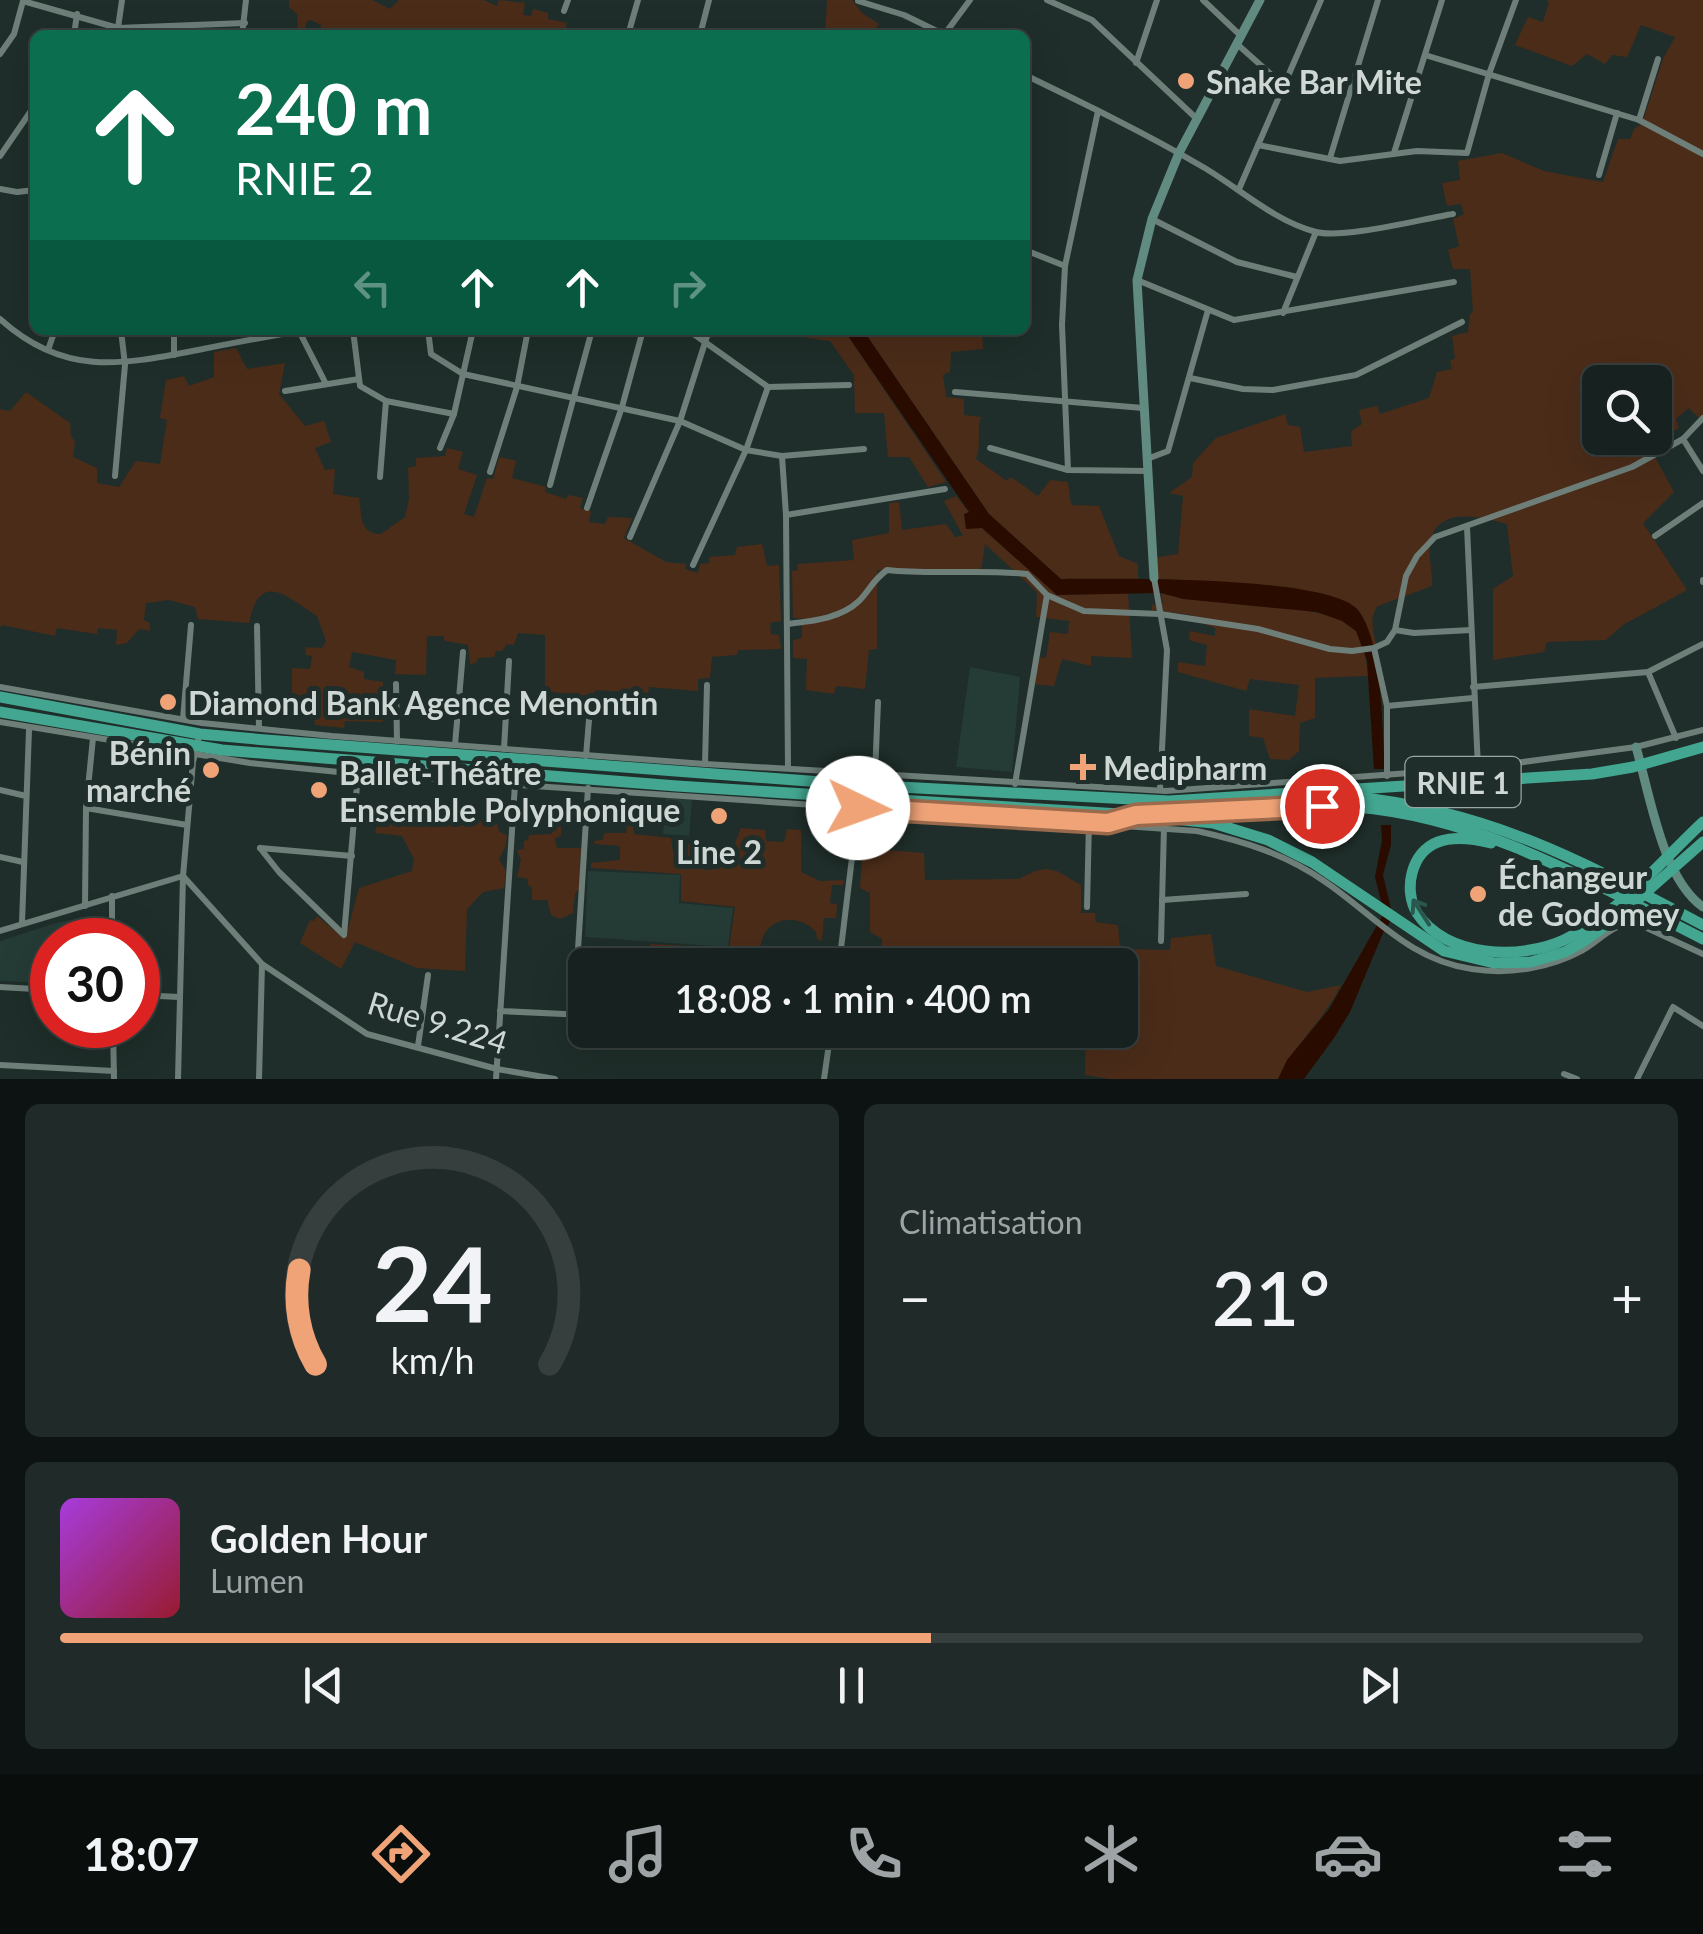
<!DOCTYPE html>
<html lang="fr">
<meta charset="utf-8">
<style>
:root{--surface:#172220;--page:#202a29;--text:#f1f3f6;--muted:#9ea4a5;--line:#363f3e;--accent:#efa377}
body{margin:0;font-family:Lato,sans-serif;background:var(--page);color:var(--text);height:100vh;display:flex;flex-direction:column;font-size:38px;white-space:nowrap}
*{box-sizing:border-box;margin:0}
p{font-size:32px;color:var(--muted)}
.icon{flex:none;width:55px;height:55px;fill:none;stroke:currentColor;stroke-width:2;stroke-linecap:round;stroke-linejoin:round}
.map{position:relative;height:1079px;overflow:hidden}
.panel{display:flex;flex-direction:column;gap:25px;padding:25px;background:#0d1312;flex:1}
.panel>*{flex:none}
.top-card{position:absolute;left:30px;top:30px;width:1000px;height:305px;border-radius:15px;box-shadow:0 10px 40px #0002,0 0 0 2px var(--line);background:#0b6e4f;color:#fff;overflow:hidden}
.controls{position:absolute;left:1582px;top:365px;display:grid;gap:20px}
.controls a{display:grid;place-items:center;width:90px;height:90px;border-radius:15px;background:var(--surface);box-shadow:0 10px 40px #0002,0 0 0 2px var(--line);font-size:50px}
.speed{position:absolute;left:30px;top:918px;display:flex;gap:20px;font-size:50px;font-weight:700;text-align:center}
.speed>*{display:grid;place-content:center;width:130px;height:130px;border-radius:50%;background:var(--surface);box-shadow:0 10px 40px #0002,0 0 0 2px var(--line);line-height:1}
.speed .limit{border:15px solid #d22;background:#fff;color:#111}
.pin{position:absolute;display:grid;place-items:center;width:85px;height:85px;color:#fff;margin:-42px;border:5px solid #fff;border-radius:50%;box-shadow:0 2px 10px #0007}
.me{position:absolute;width:110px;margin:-55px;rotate:93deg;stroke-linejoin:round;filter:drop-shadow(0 0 8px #0008)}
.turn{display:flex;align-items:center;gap:35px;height:210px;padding:0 40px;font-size:45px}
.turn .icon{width:130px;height:130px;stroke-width:2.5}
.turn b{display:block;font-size:70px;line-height:85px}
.lanes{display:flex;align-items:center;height:95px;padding:0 40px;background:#0003;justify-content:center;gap:50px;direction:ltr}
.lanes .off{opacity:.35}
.big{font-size:75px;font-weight:600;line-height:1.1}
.panel .widget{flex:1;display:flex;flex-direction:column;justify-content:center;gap:15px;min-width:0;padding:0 35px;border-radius:15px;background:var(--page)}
.panel .dial{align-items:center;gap:0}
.dial svg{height:260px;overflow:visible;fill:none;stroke:var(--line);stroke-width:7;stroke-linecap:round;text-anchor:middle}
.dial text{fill:var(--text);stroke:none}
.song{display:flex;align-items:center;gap:30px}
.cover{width:120px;height:120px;border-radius:15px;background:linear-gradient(135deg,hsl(280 70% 55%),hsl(350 70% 35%))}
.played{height:10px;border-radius:5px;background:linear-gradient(90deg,var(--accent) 55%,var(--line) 55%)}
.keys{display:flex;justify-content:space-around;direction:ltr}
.heat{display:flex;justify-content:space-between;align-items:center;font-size:55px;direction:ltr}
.panel .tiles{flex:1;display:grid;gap:25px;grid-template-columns:1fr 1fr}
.widget:last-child{grid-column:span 2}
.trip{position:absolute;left:568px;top:948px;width:570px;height:100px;border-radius:15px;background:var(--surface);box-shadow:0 10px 40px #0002,0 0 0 2px var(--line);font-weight:600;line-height:100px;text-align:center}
.tab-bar{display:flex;height:160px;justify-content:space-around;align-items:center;background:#090e0d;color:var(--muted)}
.tab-bar .icon{width:70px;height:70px}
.tab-bar .active{color:var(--accent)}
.tab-bar b{font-size:45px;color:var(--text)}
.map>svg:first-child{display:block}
.built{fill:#253b35}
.green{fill:#4b2c19;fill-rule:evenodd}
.water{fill:#2a0b00}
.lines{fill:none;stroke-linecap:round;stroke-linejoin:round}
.street{stroke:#6e7f7a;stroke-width:6}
.secondary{stroke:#618b81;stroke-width:9}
.highway{stroke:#42a690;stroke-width:11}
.oneway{stroke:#2b584e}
.route-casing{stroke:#9b6a4d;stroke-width:25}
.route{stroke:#efa377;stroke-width:18}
.poi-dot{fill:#efa377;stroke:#1f2e2a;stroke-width:4}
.labels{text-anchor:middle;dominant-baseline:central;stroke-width:10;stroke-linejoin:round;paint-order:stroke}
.shield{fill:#1f2e2a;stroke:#9aa4a2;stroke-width:2.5}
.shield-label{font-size:30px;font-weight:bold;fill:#cfd7d5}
.poi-label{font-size:32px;font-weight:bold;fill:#cfd7d5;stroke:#1f2e2a;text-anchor:start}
.street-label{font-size:32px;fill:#cfd7d5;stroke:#1f2e2a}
</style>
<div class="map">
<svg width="1703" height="1079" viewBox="0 0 1703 1079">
<rect width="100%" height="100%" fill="#1f2e2a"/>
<g class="built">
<polygon points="970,667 1020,677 1012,772 956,767"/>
<polygon points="666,798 692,800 689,836 663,834"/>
<polygon points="588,871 680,875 679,903 733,908 728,947 585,937"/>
<polygon points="96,916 97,940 52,940 52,983 0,981 0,941 59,922"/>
</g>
<g class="green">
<polygon points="289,0 372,0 390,9 399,0 484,0 497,6 499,0 525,3 523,15 531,16 533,9 548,13 548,19 567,23 564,35 320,35 321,25 311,20 307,21 303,35 298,35 297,14 289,7"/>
<polygon points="827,0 852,0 862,13 879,24 871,35 825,35"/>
<path d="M1547,0H1703V422L1689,408L1676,419L1679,428L1649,446L1674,492L1643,523L1687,590L1623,625L1606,640L1547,642L1544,652L1493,660V589L1513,576L1507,524C1481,517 1436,505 1430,544C1428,558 1433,572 1432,586L1378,606C1366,619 1377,641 1379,659H1376L1358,611L1291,588L1158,579L1153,558L1178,554L1183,496L1169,493L1192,477L1193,463L1216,438L1285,414L1288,425L1300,427L1304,452L1352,446L1351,431L1362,424L1359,410L1377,406L1380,414L1429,398L1437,372L1452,369L1450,361L1455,358L1452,336L1468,332L1470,314L1473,312L1470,269H1453L1448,250L1459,246L1453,219L1464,214L1461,204L1447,206L1442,183L1460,180L1458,161L1502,153L1544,171L1603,182L1618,139H1630L1634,129L1642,124L1663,59L1675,37L1641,25L1627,57L1612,55L1605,64L1587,54L1572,66L1515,45L1528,17L1543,22L1549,2ZM1600,382H1655V438H1600Z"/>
<polygon points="807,330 844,330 946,482 928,487 909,457 888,457 884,413 855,413 854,375 830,341 807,338"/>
<path d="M863,330H982L983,349L951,352L950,372L943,375L946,397L964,399V415L981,417C976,431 982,444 976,459L1007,481L1011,477L1038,496L1050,480L1068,482L1071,505L1099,506L1119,556L1138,564V579H1061L989,514Z"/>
<path d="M236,348L247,369L285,363L279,394L305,426L324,421L331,442L315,448L325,470L335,469L333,494L359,498C362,516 359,534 381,534L405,517L409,499L408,468L416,466V458L445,456L447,448L463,452L458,469L477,475L464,514L474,517L487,478L493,479L499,457L516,461L512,478L546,487L545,492L566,499L568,495L583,498L580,508L591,511L589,522L605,524L608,517L632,518L624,538L666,562L686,564L685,569L698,573L700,564L709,563V557L735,555L737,547L762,544L767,566L779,565L781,621L770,623L771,634L779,635L781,649L739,650L736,655L712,657L710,678L698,679V691L649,687L648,693L595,690L593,697L545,691V635L518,633L514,645L507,644L502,651H496L494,657L478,658L476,663L470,664L468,645L445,641L443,636H427L426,675L395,674L396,660L352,652L349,667L364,672V679L383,682V722L345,721L344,728L315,725L314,715H309V702H305L304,696L292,695V668L310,669L312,656L306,655L305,647L322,648L326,641L317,616C287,597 260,569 249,623L198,619L195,607L169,600L146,603L144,620L150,623V631L139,629L127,643L116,645L117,630L98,628L97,634L57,628L55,636L2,625L0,628V409L10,411L26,392L70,423L71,437L75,441L73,457L97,468V483L119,487L136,461L160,464L167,420L160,418L166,380L184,376L189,386L214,377V352Z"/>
<polygon points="956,496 981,527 1057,595 1128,593 1132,658 1091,656 1091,666 1062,659 1054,686 1031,684 1033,656 1046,658 1050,632 1068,634 1069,621 1036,617 1037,592 985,544 981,571 877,570 877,649 869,650 865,689 836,686 834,694 806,690 807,659 793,658 793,640 802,638 802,618 793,618 792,571 798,570 797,564 854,560 852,540 889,533 889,503 899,502 902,530 946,524 955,537 963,536 944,501"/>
<path d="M1161,593C1203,606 1333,600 1356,631C1364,643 1367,663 1368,676L1315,678V718L1300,723L1299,751L1289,760L1270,759L1263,738L1249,736V709L1295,716L1299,685L1250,679L1246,691L1178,672V662L1205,666L1207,645L1189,640L1190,631L1215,636V628L1194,620L1192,615L1152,610V605L1163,603Z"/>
<path d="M447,808C467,809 475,824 497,824L499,831L507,836L506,845L499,859L506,871L504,888L483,892L467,909L465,971L417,968L355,942L341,969L300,943L310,920L314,921L317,916L341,936H346L359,888L412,871L414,859L402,836L375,833L376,827H389V821L420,822L422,811L446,812Z"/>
<path d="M629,814H632L634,834L671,838L673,852L682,851L683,844H701L705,870C729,871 733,847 741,828L765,830L766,841L784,842L787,829L801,830V872L820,881L844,880L843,885H832L830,903L837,904L836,918H824L822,941L817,939L816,932C794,909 759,920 760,954L716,955L715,965H648L650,944L729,948L735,907L681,901V874L591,868V863L620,860V846L594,844V841L602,840L605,833H626Z"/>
<polygon points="552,817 561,818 561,836 555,838 557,848 581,848 579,889 575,894 573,913 560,919 551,915 547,900 532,900 532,887 528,885 528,879 517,877 521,860 517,850 524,849 524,841 528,840 529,835 552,834"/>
<path d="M863,848L924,853L925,880L1019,879L1035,871L1046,869L1057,871L1081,885V913H1095L1096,922L1118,925L1120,949L1170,950L1171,938L1211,934L1216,966L1307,992L1341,985C1323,1022 1294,1044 1278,1079H1109L1085,1075L1086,1030H1120V965H881L882,939L870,932V893L860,888Z"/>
</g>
<g class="water">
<path d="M844,330H863L989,514L1061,579C1113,579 1328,575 1358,610C1383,641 1382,729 1385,769H1374L1367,661L1356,631L1342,621L1317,612L1183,599L1161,593L1057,595L982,528L966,529L964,514L969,512Z"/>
<polygon points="1381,825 1391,825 1391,845 1383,875 1393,917 1383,933 1350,1012 1334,1038 1304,1079 1278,1079 1287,1060 1329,1009 1384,913 1375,877 1382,840"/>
</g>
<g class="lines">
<g class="street">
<polyline points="1047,0 1092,20 1197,119"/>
<polyline points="1203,0 1241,36"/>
<polyline points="23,1 118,28 245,23"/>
<polyline points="858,1 904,15 945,35"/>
<polyline points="564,11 568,0"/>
<polyline points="118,28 122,0"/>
<polyline points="74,35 77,14"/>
<polyline points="242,35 246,0"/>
<polyline points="628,35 638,0"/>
<polyline points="700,35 709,0"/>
<polyline points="944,35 970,0"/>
<polyline points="1237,44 1284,86"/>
<polyline points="0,54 14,34 23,1"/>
<polyline points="1425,55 1639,120 1703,154"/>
<polyline points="1136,63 1157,0"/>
<path d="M1025,75C1085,104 1145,133 1203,167C1239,188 1274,221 1316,232C1344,239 1421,219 1453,214"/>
<polyline points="1639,120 1658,59"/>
<polyline points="1258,145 1340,161 1417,151 1467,153 1489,74 1516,0"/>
<polyline points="1394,153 1442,0"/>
<polyline points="0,156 35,105"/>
<polyline points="1330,158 1378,0"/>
<polyline points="1599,175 1617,113"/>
<polyline points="0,189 17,192 35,190"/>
<polyline points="1239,189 1321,0"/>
<polyline points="1152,219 1237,262 1297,277"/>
<polyline points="1025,250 1065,266"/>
<polyline points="1137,280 1234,320 1454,282"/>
<polyline points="1283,313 1316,232"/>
<path d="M0,319C64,377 121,365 198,350C232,343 265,337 299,331"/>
<polyline points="353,330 360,386 386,401 454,414"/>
<polyline points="428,330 431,354 463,374 680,421 746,450 782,456 864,449"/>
<polyline points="688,330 768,387 849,385"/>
<polyline points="299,331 326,384"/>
<polyline points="48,350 55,330"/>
<polyline points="174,355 174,330"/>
<polyline points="1190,378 1243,389 1273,390 1356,375 1462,322"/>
<polyline points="285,391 359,379"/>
<polyline points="955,392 1143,408"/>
<polyline points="1683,439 1703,471"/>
<polyline points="440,448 454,414 473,330"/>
<polyline points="990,448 1068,470 1147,471"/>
<polyline points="782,456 786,515 788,768"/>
<polyline points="1147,459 1168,451 1208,310"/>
<polyline points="1068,470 1062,325 1065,266 1098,111"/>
<polyline points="490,472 517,387 528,330"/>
<polyline points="115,476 125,365 121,330"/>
<polyline points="380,477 386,401"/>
<polyline points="550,485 592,330"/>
<polyline points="587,508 622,407 643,330"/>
<polyline points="786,515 945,489"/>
<polyline points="1467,527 1478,768"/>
<polyline points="1655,536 1703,503"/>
<polyline points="630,537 680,421 709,330"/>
<polyline points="693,565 746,450 768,387"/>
<polyline points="1154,578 1167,650 1160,789"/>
<polyline points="1703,580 1703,582"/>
<path d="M787,624C811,621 840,619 859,601C870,590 871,582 887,570C933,575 980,569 1027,574L1047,595L1084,611L1160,614L1258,629L1330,649L1352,651L1374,648L1387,642L1395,630L1406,576L1417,556L1435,537L1632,467L1683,439L1703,418"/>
<polyline points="257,626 259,728"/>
<polyline points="1395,630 1414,633 1471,630"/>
<polyline points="1374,648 1387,706 1387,776"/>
<polyline points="1648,672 1676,738"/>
<polyline points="396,684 397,741"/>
<polyline points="0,687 202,723 332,736 705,764 1166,791 1478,768 1636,747 1703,730"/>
<polyline points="1473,687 1648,672 1703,644"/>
<polyline points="1387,706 1473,698"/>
<polyline points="183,719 191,625"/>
<path d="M0,722L250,763L358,774L1197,831C1243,841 1285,854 1324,881C1374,915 1409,960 1472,969C1509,975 1550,968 1583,950C1600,940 1615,922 1636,923L1703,954"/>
<polyline points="455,745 463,652"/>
<polyline points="504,749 509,661"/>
<polyline points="586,756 590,708"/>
<polyline points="705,764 707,685"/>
<polyline points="875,775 878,702"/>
<polyline points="1015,784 1047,595"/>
<polyline points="0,790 26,796"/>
<polyline points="86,808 187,825"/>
<polyline points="260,848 279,872 344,935 358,774"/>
<polyline points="260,848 352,856"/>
<polyline points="0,857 23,862"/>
<polyline points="112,896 112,940"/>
<polyline points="1162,900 1246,894"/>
<polyline points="85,906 86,808 93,738"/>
<polyline points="1087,907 1089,822"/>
<polyline points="22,923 29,730"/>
<polyline points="0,931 183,876 262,964 367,1034 497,1069 555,1079"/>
<polyline points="1161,941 1164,828"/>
<polyline points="765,953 840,957"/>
<polyline points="839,965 858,808"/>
<polyline points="0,987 52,990"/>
<polyline points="138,995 179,997"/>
<polyline points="500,1011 585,1015"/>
<polyline points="574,1014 588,788"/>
<polyline points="113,1025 114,1079"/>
<polyline points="1001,1030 1079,1033"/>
<polyline points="418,1046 428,975"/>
<polyline points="0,1065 114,1071"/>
<polyline points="1564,1074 1577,1079"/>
<polyline points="178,1079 183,876 193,762 200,732"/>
<polyline points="259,1079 262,965"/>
<polyline points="496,1079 515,784"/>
<polyline points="824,1079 831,1030"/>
<polyline points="1637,1079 1673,1007 1703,1026"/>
</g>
<g class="secondary">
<polyline points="1154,578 1137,280 1152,219 1179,153 1260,0"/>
<path d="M1636,747C1650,795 1662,878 1703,907"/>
</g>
<g class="highway">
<polyline points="0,697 200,734 266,740 861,785 1169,801 1592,774 1633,767 1703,747"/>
<polyline points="0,712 222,750 677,786 1136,815 1213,823 1268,840 1312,862 1444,951 1494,963 1531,962 1565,952 1581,943 1618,917 1703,842"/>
<path d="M1349,796C1490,811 1580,860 1703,925"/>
<path d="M1180,814C1238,812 1297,803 1355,807C1483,817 1592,883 1703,939"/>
<path d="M1491,843C1475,839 1454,836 1438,842C1411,852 1403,890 1417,913C1446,958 1521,960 1564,940C1618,915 1660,862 1703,822"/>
</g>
</g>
<defs><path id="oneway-shaft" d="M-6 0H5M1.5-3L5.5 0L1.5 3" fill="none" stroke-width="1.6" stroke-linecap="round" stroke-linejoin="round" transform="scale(2.5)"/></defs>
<use class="oneway" href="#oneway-shaft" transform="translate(1421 912) rotate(-123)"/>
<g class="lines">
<defs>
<polyline id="route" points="858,808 1108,823 1136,815 1322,806"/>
</defs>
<use href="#route" class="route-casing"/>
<use href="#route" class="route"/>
</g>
<g class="poi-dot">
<circle cx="1186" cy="81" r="10"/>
<circle cx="168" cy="702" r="10"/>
<path d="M1078 752h10v10h10v10h-10v10h-10v-10h-10v-10h10z"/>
<circle cx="211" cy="770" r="10"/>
<circle cx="319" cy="790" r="10"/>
<circle cx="719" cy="816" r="10"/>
<circle cx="1478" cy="894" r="10"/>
</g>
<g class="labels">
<rect class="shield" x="1405.5" y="757" width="115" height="50" rx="8"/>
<g class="shield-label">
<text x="1463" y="782">RNIE 1</text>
</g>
<g class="poi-label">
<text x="1206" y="81">Snake Bar Mite</text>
<text x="188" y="702">Diamond Bank Agence Menontin</text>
<text x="191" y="752" text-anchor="end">Bénin<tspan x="191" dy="37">marché</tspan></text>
<text x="1103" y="767">Medipharm</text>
<text x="339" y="772">Ballet-Théâtre<tspan x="339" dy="37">Ensemble Polyphonique</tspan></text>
<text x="719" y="851" text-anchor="middle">Line 2</text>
<text x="1498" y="876">Échangeur<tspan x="1498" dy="37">de Godomey</tspan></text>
</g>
<g class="street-label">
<text transform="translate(438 1022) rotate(17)">Rue 9.224</text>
</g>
</g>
</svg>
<div class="controls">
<a><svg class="icon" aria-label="search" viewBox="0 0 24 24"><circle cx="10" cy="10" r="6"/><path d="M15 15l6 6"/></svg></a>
</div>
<div class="speed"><div class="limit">30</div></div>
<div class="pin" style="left:1322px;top:806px;background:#d93025"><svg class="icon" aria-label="arrive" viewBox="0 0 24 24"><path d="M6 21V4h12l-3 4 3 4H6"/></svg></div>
<svg class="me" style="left:858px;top:808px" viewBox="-20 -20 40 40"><circle r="19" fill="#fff"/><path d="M0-13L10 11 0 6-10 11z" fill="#efa377"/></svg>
<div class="trip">18:08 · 1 min · 400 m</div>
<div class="top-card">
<div class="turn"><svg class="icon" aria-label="ahead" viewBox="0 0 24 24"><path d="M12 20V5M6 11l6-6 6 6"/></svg><div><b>240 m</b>RNIE 2</div></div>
<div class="lanes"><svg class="icon off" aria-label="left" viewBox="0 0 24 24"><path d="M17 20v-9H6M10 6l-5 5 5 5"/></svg><svg class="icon" aria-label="ahead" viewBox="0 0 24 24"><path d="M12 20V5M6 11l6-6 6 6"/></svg><svg class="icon" aria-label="ahead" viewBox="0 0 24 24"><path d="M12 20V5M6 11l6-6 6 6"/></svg><svg class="icon off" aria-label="right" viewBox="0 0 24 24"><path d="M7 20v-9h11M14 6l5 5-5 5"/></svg></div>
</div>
</div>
<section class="panel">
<div class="tiles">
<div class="widget dial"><svg viewBox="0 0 100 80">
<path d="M14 69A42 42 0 1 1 86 69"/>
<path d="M14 69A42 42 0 0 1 9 40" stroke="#efa377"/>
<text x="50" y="56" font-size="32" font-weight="700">24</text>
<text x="50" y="72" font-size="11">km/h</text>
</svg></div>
<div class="widget"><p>Climatisation</p>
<div class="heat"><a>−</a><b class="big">21°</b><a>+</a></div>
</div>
<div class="widget">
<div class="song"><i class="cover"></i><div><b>Golden Hour</b><p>Lumen</p></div></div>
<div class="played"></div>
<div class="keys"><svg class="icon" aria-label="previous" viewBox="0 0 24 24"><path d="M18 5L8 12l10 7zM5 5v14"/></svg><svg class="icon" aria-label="pause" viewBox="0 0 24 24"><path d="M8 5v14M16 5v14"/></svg><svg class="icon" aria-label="next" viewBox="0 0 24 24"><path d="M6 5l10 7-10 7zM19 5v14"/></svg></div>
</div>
</div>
</section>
<nav class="tab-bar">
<b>18:07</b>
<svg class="icon active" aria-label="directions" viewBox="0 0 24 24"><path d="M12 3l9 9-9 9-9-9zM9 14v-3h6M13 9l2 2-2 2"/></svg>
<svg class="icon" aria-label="music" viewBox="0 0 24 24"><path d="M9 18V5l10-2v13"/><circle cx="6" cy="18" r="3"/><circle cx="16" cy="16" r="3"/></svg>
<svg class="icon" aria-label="phone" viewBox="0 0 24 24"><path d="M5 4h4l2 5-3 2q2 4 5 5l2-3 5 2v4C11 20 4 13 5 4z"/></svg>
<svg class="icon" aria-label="climate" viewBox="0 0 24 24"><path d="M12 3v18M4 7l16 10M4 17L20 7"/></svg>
<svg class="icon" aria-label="car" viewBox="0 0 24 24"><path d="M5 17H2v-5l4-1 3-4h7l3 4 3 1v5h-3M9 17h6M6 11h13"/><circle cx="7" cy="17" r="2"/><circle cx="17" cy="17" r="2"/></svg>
<svg class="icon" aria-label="filters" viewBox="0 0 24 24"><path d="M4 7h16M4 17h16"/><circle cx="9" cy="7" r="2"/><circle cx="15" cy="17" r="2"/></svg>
</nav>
